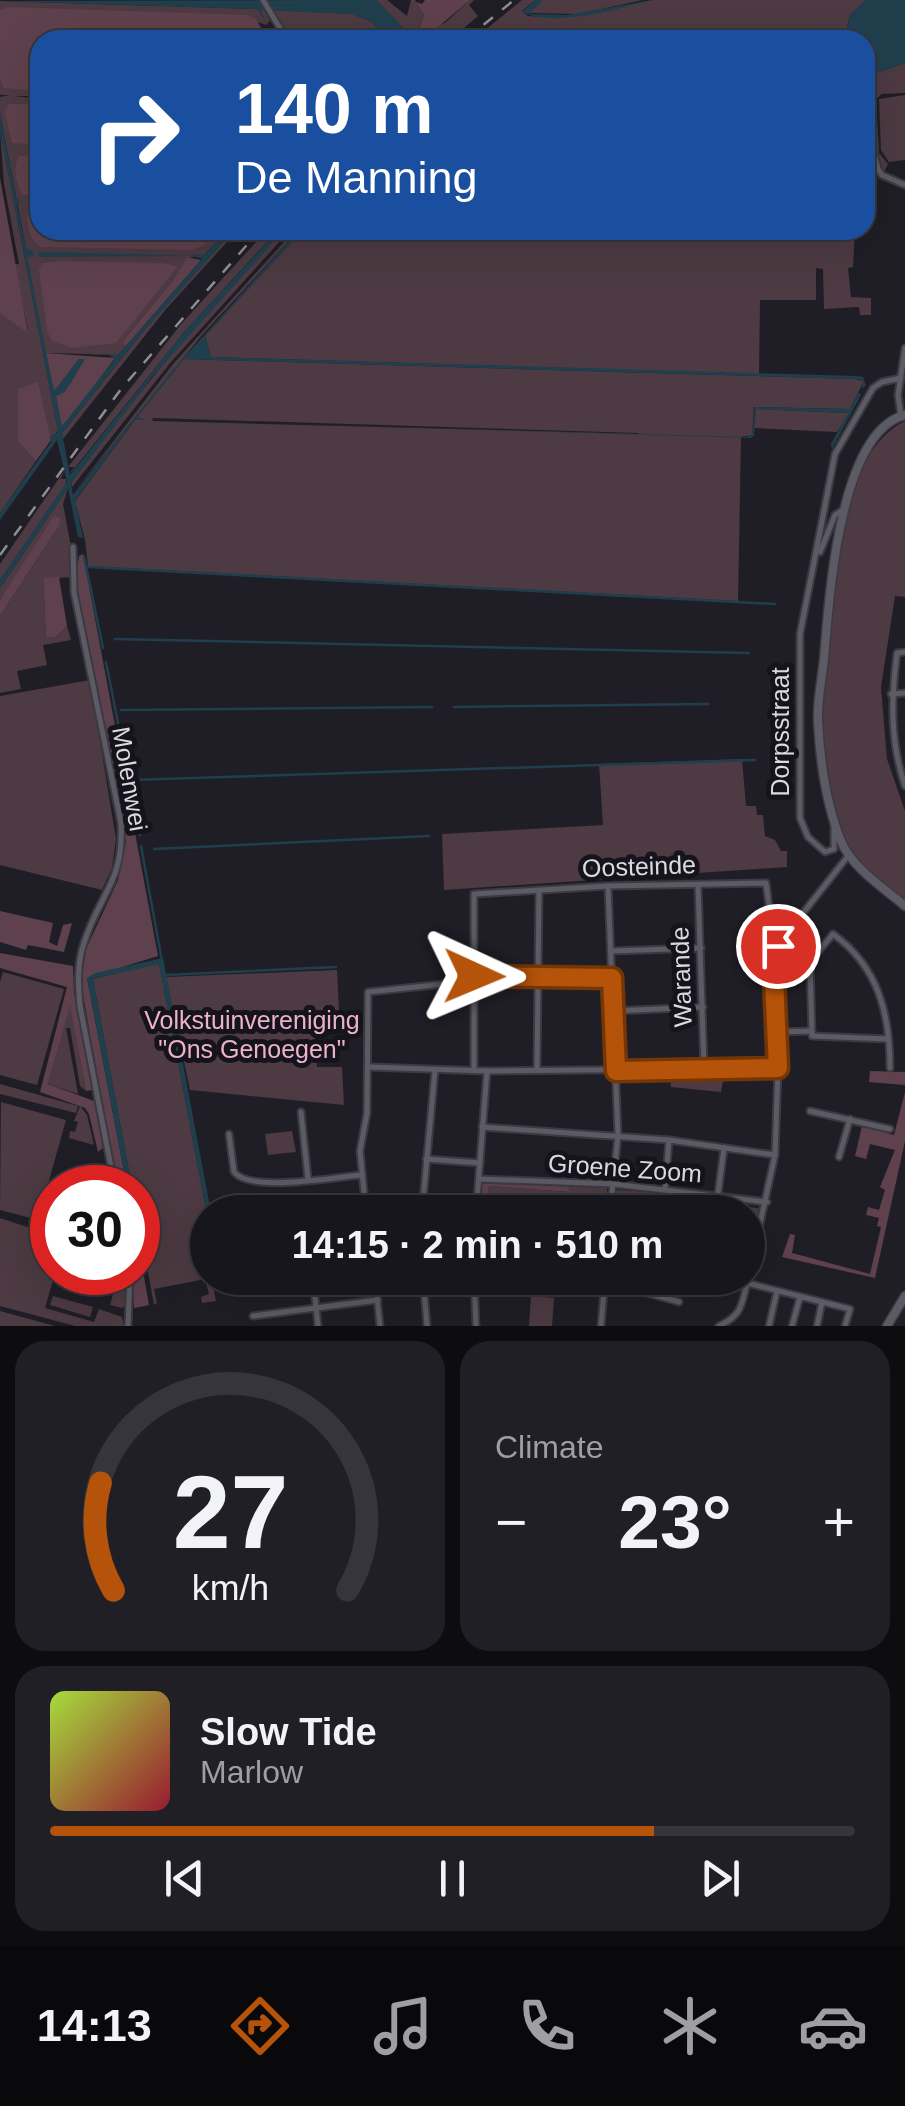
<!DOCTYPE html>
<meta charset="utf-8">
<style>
:root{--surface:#17161c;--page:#201f25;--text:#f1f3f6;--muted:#9e9fa3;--line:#36353b;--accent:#b45309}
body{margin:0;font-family:Arial,sans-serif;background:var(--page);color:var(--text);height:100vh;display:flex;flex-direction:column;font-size:38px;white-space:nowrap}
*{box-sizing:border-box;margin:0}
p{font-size:32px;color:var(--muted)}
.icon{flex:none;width:55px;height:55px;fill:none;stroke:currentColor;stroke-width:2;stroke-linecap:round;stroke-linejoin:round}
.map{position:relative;height:1326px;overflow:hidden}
.drawer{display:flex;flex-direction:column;gap:15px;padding:15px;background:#0d0c0f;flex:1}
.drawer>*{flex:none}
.guide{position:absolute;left:30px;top:30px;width:845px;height:210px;border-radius:30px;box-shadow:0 10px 40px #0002,0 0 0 2px var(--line);background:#1a4fa0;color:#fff;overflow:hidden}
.speed{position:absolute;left:30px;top:1165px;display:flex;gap:20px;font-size:50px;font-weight:700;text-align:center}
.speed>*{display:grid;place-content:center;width:130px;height:130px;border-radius:50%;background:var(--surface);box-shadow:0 10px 40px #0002,0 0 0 2px var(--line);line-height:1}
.speed .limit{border:15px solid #d22;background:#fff;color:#111}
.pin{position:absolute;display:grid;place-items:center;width:85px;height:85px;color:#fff;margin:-42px;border:5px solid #fff;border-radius:50%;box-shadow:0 2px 10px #0007}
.me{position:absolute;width:110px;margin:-55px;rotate:91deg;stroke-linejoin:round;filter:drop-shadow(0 0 8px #0008)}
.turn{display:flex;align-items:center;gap:35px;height:210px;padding:0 40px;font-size:45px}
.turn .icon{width:130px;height:130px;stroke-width:2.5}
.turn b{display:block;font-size:70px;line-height:85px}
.big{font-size:75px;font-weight:700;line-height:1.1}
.drawer .widget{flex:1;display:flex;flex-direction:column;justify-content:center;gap:15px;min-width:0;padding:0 35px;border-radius:30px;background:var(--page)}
.drawer .dial{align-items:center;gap:0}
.dial svg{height:260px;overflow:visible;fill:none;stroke:var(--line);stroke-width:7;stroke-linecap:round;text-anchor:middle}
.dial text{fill:var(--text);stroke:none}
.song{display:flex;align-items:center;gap:30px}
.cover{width:120px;height:120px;border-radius:15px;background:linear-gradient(135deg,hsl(80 70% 55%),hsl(350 70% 35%))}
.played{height:10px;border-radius:5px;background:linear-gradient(90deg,var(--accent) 75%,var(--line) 75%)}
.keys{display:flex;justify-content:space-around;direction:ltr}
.heat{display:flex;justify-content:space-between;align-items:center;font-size:55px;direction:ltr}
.drawer .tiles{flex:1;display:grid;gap:15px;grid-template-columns:1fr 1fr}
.widget:last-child{grid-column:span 2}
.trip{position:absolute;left:190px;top:1195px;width:575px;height:100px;border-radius:50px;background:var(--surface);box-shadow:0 10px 40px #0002,0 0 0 2px var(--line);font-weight:700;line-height:100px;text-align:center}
.dock{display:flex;height:160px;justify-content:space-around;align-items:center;background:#09090b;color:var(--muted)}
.dock .icon{width:70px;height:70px}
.dock .active{color:var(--accent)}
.dock b{font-size:45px;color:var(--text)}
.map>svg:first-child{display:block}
.green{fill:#4d3a42;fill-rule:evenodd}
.forest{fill:#5e414d}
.water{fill:#203f4d}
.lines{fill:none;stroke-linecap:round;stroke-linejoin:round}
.stream{stroke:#203f4d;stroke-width:2.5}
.street-casing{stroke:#3b3a41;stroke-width:9}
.secondary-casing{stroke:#3b3a41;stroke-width:11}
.street{stroke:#5c5b65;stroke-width:5}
.secondary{stroke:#5c5b65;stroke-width:8}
.rail{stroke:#8f8e95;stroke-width:2.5;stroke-dasharray:12 12;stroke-linecap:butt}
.route-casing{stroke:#753606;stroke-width:25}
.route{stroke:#b45309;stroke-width:18}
.labels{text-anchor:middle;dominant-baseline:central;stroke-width:10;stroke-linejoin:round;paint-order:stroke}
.street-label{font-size:25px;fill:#dbdae0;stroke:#15141c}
.park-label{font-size:25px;fill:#ecb2ca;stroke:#15141c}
</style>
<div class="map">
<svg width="905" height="1326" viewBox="0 0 905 1326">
<rect width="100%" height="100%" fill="#1f1e26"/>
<g class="green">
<polygon points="376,0 387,0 407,16 411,0 415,0 424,15 418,30 422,36 446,22 470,0 474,0 469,5 478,16 450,40 415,40"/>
<polygon points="522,0 535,0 522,11 528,16 562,18 652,0 866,0 850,15 844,40 679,40 657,37 639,40 473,40"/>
<polygon points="543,0 643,0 578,14 528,13"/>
<polygon points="0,1 257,9 264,10 270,21 266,25 258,22 268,40 40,40 40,96 14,96 40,99 40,230 228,230 204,255 187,258 173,280 122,342 125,347 118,355 45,353 27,257 34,253 26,248 0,113 0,97 10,95 0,95"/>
<polygon points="274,10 353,14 372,22 388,40 291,40"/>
<path d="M905,63V93L882,94L876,99L879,153L888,164L884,172C869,154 865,101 865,77Z"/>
<polygon points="905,95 905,160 889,162 881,150 879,99"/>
<polygon points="0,130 58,431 51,437 18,442 36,461 0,513 0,313 28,330 14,264 19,264 4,184"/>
<polygon points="234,230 238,230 166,309 63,439 62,433 150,323"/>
<polygon points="267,230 278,230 186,330 69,475 74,467 68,467 182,323"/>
<path d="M284,230H290L171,362L72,487L71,483C136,394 207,309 284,230Z"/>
<polygon points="295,230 299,230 203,334 72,495 173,364"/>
<polygon points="303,230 855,230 853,267 848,268 851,297 871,298 871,315 860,315 859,307 824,309 823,269 816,268 816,300 760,300 759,374 211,357 205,336"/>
<path d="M184,359L855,379L864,381L850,409L754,407L752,435L741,437L738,601L88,566L85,540L75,501L135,420H144L137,417ZM153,418L638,433L639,434L152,421Z"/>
<polygon points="756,409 849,413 837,432 754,428"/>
<path d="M905,421V597L895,596L881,687L887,759L905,811V902C882,885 853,862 842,835C828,796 820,748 821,706C822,681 826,655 829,630C836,567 842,452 905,421Z"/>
<polygon points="64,471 61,479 66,479 66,484 0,580 0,564"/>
<polygon points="68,488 63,504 72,552 71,577 43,579 46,636 56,637 67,626 71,640 43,645 47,665 17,671 21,689 0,693 0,616 59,526 0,600 0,588"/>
<polygon points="90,680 116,839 112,868 102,890 0,865 0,696"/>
<polygon points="742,759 746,806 756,806 757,815 763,815 765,836 775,840 781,851 787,851 787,867 444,890 442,834 603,825 599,764"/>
<polygon points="159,963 207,1215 207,1245 205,1246 208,1278 211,1278 216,1301 202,1303 201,1297 209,1294 205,1279 154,1289 157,1303 154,1305 138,1218 138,1188 132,1187 93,979"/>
<polygon points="337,970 340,1031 315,1032 317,1067 342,1067 344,1105 190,1090 166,977"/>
<polygon points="3,972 64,989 37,1085 0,1075 0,982"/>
<polygon points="70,1002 86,1091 80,1086 70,1028 66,1028 78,1094 48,1084"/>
<polygon points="725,1069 721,1092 671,1087 670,1072"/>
<polygon points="0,1084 78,1106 76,1113 0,1094"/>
<polygon points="1,1102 66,1120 38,1220 0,1210"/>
<polygon points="80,1106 87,1115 94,1145 69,1138 70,1131 75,1132 78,1122 74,1121"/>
<polygon points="292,1131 296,1152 268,1155 265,1134"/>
<polygon points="568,1184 607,1186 607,1212 485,1212 489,1186 568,1192"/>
<polygon points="618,1190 681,1194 761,1209 748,1262 748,1212 614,1212 615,1192"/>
<polygon points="0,1218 52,1235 49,1267 55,1273 45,1308 94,1322 99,1309 122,1317 124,1326 75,1326 0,1306"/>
<polygon points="119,1273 125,1273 127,1305 122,1308 110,1305"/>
<polygon points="53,1296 93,1307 90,1317 50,1305"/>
<polygon points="531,1296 554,1298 552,1326 529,1326"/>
<polygon points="0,1311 55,1326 0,1326"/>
</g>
<g class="forest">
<polygon points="425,0 470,0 431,33 422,36 418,31 424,15 416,2 422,4"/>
<polygon points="8,7 247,15 256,19 267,40 40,40 40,91 4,88 0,79 0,10"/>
<polygon points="8,104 40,104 40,145 12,143 5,112"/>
<path d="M20,156L40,157V195H23C16,186 12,164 20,156Z"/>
<polygon points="0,178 28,333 0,313"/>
<path d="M40,207V230H219L204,245L192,250L41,247C29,242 26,220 28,208Z"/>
<polygon points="187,257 201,260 125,347 122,342 173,280"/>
<polygon points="62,261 162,263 178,266 116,343 73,348 52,341 47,331 39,270 42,263"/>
<polygon points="45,353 115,358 64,426 61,427 56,396 70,384 84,359 79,359 54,392"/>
<polygon points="38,382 51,440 36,461 18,442 18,389"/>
<polygon points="54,516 60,518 59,526 0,616 0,600"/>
<polygon points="83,554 158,956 87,978 127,1187 117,1187 81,983 86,949 118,880 126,842 75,584 79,556"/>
<polygon points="59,577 67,626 56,637 46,637 43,578"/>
<polygon points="0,911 53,923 49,942 57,946 63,925 72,923 64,952 28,945 26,950 0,942"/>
<polygon points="0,953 73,966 74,993 92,1090 86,1091 70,1005 48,1084 94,1101 103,1148 98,1152 89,1114 85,1108 40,1092 67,987 0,968"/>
<polygon points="870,1071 905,1072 905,1085 869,1082"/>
<polygon points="905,1092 905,1141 875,1278 782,1257 790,1234 795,1235 792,1253 870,1274 881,1227 877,1226 879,1218 866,1215 868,1207 879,1210 885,1190 880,1187 895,1150 870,1144 866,1159 855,1156 862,1126 894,1135"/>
<polygon points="482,1181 568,1184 569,1192 489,1186 485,1212 479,1212"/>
<polygon points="138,1243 149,1305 134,1308 132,1273 138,1272"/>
</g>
<g class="water">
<polygon points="376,0 415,40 388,40 372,22 353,14 261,10 266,23 257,9 0,1"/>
<path d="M535,0H543L529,14L568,15L652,0C618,9 554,28 522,12Z"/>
<polygon points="865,0 905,0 905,63 865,77 865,40 844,40 850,15"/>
<polygon points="0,113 16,198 20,200 17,205 26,248 34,252 34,256 27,257 54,391 79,359 85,359 65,392 56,396 62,426 115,359 109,355 51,352 118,355 202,259 189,255 204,255 228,230 234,230 137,339 62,433 70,475 186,330 274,235 284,230 152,377 71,483 73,495 171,372 299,230 303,230 205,336 211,357 856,376 863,377 866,385 862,389 863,380 855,379 184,359 137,417 144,420 135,420 75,500 83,538 78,537 68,488 0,588 0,580 67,482 57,440 0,520 0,513 51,442 50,437 58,432 0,130"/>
<polygon points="38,252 176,255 182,256 38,257"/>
<polygon points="859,392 861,395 832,449 831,444 848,413 756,409 754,436 750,438 152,420 747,437 752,434 755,407 850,409"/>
<polygon points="163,958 211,1212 207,1215 159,964 93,979 132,1187 127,1187 87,978 95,973"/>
</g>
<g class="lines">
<g class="stream">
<polyline points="84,556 103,648"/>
<polyline points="88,567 775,604"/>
<polyline points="115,639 749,653"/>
<polyline points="106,662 140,835"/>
<polyline points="454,707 708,704"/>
<polyline points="121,710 432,707"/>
<polyline points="131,780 755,760"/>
<polyline points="141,846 162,961"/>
<polyline points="154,849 429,836"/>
<polyline points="166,975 336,967"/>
</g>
<defs>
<g id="street">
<polyline points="263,0 287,40"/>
<polyline points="865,119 878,169 882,175 905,185"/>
<polyline points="901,416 898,395 905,348"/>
<path d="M73,547L74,592L121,823C124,883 100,892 84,943C77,963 78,985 80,1006L115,1188"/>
<polyline points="820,552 835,515 843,510"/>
<path d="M905,652L897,653C891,700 890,741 905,786"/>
<polyline points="891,694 905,693"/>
<polyline points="834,826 834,849 825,852 808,837 800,818 800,634 835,454 873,388 882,382 901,378"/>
<polyline points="698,885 704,1068"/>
<polyline points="608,886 618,1135 610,1212"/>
<polyline points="611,951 701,948"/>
<polyline points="474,976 611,978"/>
<polyline points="613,1011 703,1007"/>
<polyline points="777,1032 812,1031"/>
<path d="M888,1039L812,1036L810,962L833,934C879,967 890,1015 890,1068"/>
<polyline points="369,1067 487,1071 778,1068"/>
<polyline points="474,1070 474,894 608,886 766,883 771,921"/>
<polyline points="537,1070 539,890"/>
<polyline points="810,1111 890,1129"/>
<polyline points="301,1112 308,1179"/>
<polyline points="482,1127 669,1140 775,1155"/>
<path d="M229,1134L234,1172C251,1193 334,1177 362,1175"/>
<polyline points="839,1157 850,1119"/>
<polyline points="426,1159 480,1163"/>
<polyline points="479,1179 613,1184 767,1202"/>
<polyline points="665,1189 669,1140"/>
<polyline points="718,1194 724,1148"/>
<polyline points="366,1212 360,1151 367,1113 368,992 473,981"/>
<polyline points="422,1212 435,1070"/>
<polyline points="476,1212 487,1071"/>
<polyline points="313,1278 318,1326"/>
<polyline points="375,1278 380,1326"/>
<polyline points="423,1278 427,1326"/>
<polyline points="474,1278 476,1326"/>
<polyline points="634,1278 633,1289 679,1302"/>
<polyline points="724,1278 747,1283 775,1155 778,1068 773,957 777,946 848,856"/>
<polyline points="253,1316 378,1300"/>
<polyline points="128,1326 130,1272"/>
<polyline points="601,1326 605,1278"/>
<path d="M719,1326C741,1316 742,1305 747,1283L850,1309L845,1326"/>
<polyline points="769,1326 777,1291"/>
<polyline points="792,1326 800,1297"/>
<polyline points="817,1326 822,1302"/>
</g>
<g id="secondary">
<path d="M905,415C838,432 829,603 824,659C822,679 817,701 818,721C820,760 826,804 841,841C852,868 884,888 905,906"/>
<polyline points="887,1326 905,1296"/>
</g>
</defs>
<use href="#street" class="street-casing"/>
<use href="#secondary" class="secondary-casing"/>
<use href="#street" class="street"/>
<use href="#secondary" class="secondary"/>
<g class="rail">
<polyline points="465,40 514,0"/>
<polyline points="0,555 121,389 260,230"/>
</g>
</g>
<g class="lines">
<defs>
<polyline id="route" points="474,976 612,978 616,1071 778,1068 773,957 778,946"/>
</defs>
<use href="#route" class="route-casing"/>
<use href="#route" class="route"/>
</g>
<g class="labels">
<g class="street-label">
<text transform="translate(780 732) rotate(-90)">Dorpsstraat</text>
<text transform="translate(130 779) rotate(80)">Molenwei</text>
<text transform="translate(639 866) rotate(-2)">Oosteinde</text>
<text transform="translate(681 977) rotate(-92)">Warande</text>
<text transform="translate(625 1168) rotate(4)">Groene Zoom</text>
</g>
<g class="park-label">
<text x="252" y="1020">Volkstuinvereniging<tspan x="252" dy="29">"Ons Genoegen"</tspan></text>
</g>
</g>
</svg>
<div class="speed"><div class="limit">30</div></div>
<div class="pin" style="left:778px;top:946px;background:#d93025"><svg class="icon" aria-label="arrive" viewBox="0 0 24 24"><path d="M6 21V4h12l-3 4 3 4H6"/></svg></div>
<svg class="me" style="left:474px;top:976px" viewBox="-20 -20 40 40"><path d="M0-17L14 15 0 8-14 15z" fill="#b45309" stroke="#fff" stroke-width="4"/></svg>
<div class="trip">14:15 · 2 min · 510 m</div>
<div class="guide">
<div class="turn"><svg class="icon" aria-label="right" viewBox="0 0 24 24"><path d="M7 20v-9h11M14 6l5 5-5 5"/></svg><div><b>140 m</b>De Manning</div></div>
</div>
</div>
<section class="drawer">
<div class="tiles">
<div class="widget dial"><svg viewBox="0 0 100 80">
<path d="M14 69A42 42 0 1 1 86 69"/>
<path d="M14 69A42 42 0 0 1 10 36" stroke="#b45309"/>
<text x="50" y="56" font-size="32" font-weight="700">27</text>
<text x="50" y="72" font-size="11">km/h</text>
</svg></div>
<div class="widget"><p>Climate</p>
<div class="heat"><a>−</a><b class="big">23°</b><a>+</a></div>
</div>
<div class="widget">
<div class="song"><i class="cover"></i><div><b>Slow Tide</b><p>Marlow</p></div></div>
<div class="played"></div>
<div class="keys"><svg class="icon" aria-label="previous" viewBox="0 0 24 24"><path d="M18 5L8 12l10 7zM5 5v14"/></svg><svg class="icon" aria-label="pause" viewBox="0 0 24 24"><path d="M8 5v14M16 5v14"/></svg><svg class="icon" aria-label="next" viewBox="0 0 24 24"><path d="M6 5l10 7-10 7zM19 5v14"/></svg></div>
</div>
</div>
</section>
<nav class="dock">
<b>14:13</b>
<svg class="icon active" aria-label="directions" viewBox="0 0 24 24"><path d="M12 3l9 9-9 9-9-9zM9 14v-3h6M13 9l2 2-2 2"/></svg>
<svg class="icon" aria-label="music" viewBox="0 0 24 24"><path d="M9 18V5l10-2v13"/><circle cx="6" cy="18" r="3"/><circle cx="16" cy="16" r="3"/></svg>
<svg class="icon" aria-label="phone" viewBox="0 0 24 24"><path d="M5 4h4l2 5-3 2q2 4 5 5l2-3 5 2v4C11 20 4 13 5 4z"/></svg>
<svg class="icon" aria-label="climate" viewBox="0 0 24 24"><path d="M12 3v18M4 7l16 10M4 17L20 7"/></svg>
<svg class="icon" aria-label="car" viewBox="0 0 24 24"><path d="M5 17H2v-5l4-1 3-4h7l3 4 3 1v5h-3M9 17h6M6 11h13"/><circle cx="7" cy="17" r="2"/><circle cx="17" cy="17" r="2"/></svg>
</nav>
